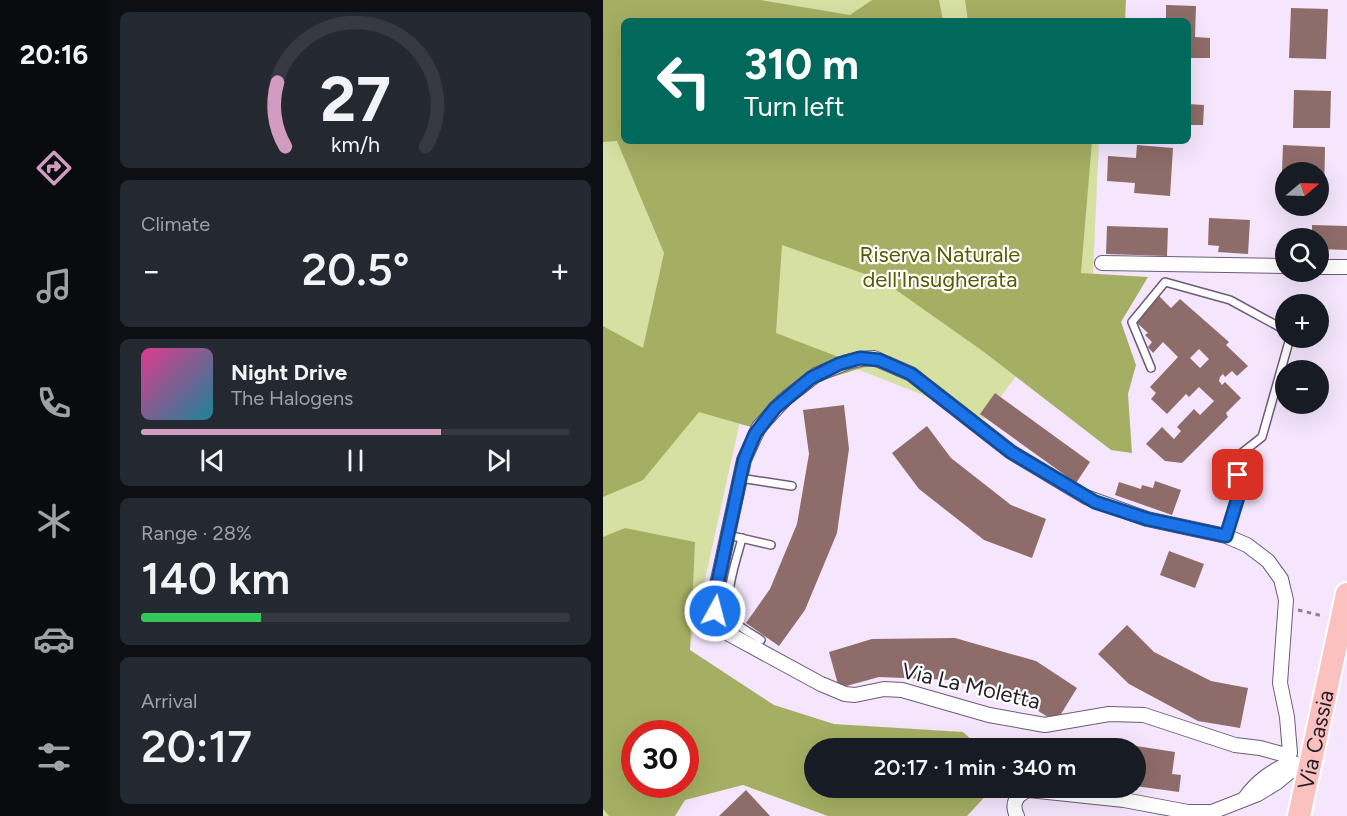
<!DOCTYPE html>
<meta charset="utf-8">
<style>
:root{--surface:#171b24;--page:#242831;--text:#f1f3f6;--muted:#9ea1a6;--line:#363941;--accent:#d29bc0}
body{margin:0;font-family:Figtree,sans-serif;background:var(--page);color:var(--text);height:100vh;display:flex;flex-direction:column;font-size:22px;white-space:nowrap}
*{box-sizing:border-box;margin:0}
p{font-size:20px;color:var(--muted)}
.icon{flex:none;width:33px;height:33px;fill:none;stroke:currentColor;stroke-width:2;stroke-linecap:round;stroke-linejoin:round}
.map{position:relative;flex:1;overflow:hidden}
.drawer{display:flex;flex-direction:column;gap:12px;padding:12px;background:#0d0f14;width:495px}
.drawer>*{flex:none}
.banner{position:absolute;left:18px;top:18px;width:570px;height:126px;border-radius:9px;box-shadow:0 6px 24px #0002;background:#00695c;color:#fff;overflow:hidden}
.needle{width:39px;rotate:71deg}
.controls{position:absolute;left:672px;top:162px;display:grid;gap:12px}
.controls a{display:grid;place-items:center;width:54px;height:54px;border-radius:50%;background:var(--surface);box-shadow:0 6px 24px #0002;font-size:30px}
.speed{position:absolute;left:18px;top:720px;display:flex;gap:12px;font-size:30px;font-weight:700;text-align:center}
.speed>*{display:grid;place-content:center;width:78px;height:78px;border-radius:50%;background:var(--surface);box-shadow:0 6px 24px #0002;line-height:1}
.speed .limit{border:9px solid #d22;background:#fff;color:#111}
.pin{position:absolute;display:grid;place-items:center;width:51px;height:51px;color:#fff;margin:-26px;border-radius:12px;box-shadow:0 3px 9px #0006}
.me{position:absolute;width:66px;margin:-33px;rotate:7deg;stroke-linejoin:round;filter:drop-shadow(0 0 4px #0008)}
.turn{display:flex;align-items:center;gap:21px;height:126px;padding:0 24px;font-size:27px}
.turn .icon{width:78px;height:78px;stroke-width:2.5}
.turn b{display:block;font-size:42px;line-height:51px}
.big{font-size:45px;font-weight:600;line-height:1.1}
.drawer .tile{flex:1;display:flex;flex-direction:column;justify-content:center;gap:9px;min-width:0;padding:0 21px;border-radius:9px;background:var(--page)}
.drawer .dial{align-items:center;gap:0}
.dial svg{height:156px;overflow:visible;fill:none;stroke:var(--line);stroke-width:7;stroke-linecap:round;text-anchor:middle}
.dial text{fill:var(--text);stroke:none}
.song{display:flex;align-items:center;gap:18px}
.cover{width:72px;height:72px;border-radius:9px;background:linear-gradient(135deg,hsl(330 70% 55%),hsl(190 70% 35%))}
.played{height:6px;border-radius:3px;background:linear-gradient(90deg,var(--accent) 70%,var(--line) 70%)}
.keys{display:flex;justify-content:space-around;direction:ltr}
.heat{display:flex;justify-content:space-between;align-items:center;font-size:33px;direction:ltr}
.charge{height:9px;border-radius:4px;background:linear-gradient(90deg,#34c759 28%,var(--line) 0)}
.trip{position:absolute;left:201px;top:738px;width:342px;height:60px;border-radius:30px;background:var(--surface);box-shadow:0 6px 24px #0002;font-weight:600;line-height:60px;text-align:center}
main{display:flex;flex:1;min-height:0}
.tab-bar{display:flex;flex-direction:column;width:108px;justify-content:space-around;align-items:center;background:#090b0e;color:var(--muted)}
.tab-bar .icon{width:42px;height:42px}
.tab-bar .active{color:var(--accent)}
.tab-bar b{font-size:27px;color:var(--text)}
.map>svg:first-child{display:block}
.green{fill:#d7e0a3}
.forest{fill:#a5af63;fill-rule:evenodd}
.building{fill:#8e6c69;fill-rule:evenodd}
.lines{fill:none;stroke-linecap:round;stroke-linejoin:round}
.service-casing{stroke:#6c5c76;stroke-width:10}
.minor-casing{stroke:#6c5c76;stroke-width:16}
.primary-casing{stroke:#fff;stroke-width:26}
.path{stroke:#8c8293;stroke-width:3;stroke-dasharray:4.5 4.5;stroke-linecap:butt}
.service{stroke:#fff;stroke-width:7}
.minor{stroke:#fff;stroke-width:14}
.primary{stroke:#fbc1be;stroke-width:22}
.route-casing{stroke:#114b97;stroke-width:15}
.route{stroke:#1a73e8;stroke-width:10}
.labels{text-anchor:middle;dominant-baseline:central;stroke-width:4.5;stroke-linejoin:round;paint-order:stroke}
.park-label{font-size:22px;fill:#555c00;stroke:#fff}
.street-label{font-size:22px;fill:#241e29;stroke:#fff}
</style>
<main>
<nav class="tab-bar">
<b>20:16</b>
<svg class="icon active" aria-label="directions" viewBox="0 0 24 24"><path d="M12 3l9 9-9 9-9-9zM9 14v-3h6M13 9l2 2-2 2"/></svg>
<svg class="icon" aria-label="music" viewBox="0 0 24 24"><path d="M9 18V5l10-2v13"/><circle cx="6" cy="18" r="3"/><circle cx="16" cy="16" r="3"/></svg>
<svg class="icon" aria-label="phone" viewBox="0 0 24 24"><path d="M5 4h4l2 5-3 2q2 4 5 5l2-3 5 2v4C11 20 4 13 5 4z"/></svg>
<svg class="icon" aria-label="climate" viewBox="0 0 24 24"><path d="M12 3v18M4 7l16 10M4 17L20 7"/></svg>
<svg class="icon" aria-label="car" viewBox="0 0 24 24"><path d="M5 17H2v-5l4-1 3-4h7l3 4 3 1v5h-3M9 17h6M6 11h13"/><circle cx="7" cy="17" r="2"/><circle cx="17" cy="17" r="2"/></svg>
<svg class="icon" aria-label="filters" viewBox="0 0 24 24"><path d="M4 7h16M4 17h16"/><circle cx="9" cy="7" r="2"/><circle cx="15" cy="17" r="2"/></svg>
</nav>
<section class="drawer">
<div class="tile dial"><svg viewBox="0 0 100 80">
<path d="M14 69A42 42 0 1 1 86 69"/>
<path d="M14 69A42 42 0 0 1 10 36" stroke="#d29bc0"/>
<text x="50" y="56" font-size="32" font-weight="700">27</text>
<text x="50" y="72" font-size="11">km/h</text>
</svg></div>
<div class="tile"><p>Climate</p>
<div class="heat"><a>−</a><b class="big">20.5°</b><a>+</a></div>
</div>
<div class="tile">
<div class="song"><i class="cover"></i><div><b>Night Drive</b><p>The Halogens</p></div></div>
<div class="played"></div>
<div class="keys"><svg class="icon" aria-label="previous" viewBox="0 0 24 24"><path d="M18 5L8 12l10 7zM5 5v14"/></svg><svg class="icon" aria-label="pause" viewBox="0 0 24 24"><path d="M8 5v14M16 5v14"/></svg><svg class="icon" aria-label="next" viewBox="0 0 24 24"><path d="M6 5l10 7-10 7zM19 5v14"/></svg></div>
</div>
<div class="tile"><p>Range · 28%</p><b class="big">140 km</b><div class="charge"></div></div>
<div class="tile"><p>Arrival</p><b class="big">20:17</b></div>
</section>
<div class="map">
<svg width="744" height="816" viewBox="0 0 744 816">
<rect width="100%" height="100%" fill="#f5e6fe"/>
<polygon class="green" points="0,0 502,0 502,21 21,21 21,141 496,141 490,273 381,419 157,331 68,733 32,734 32,784 49,816 0,816"/>
<g class="forest">
<polygon points="0,0 158,0 247,15 269,0 336,0 340,21 21,21 21,141 489,141 478,273 545,277 518,322 533,365 525,394 529,453 508,450 381,352 279,280 179,245 173,333 262,367 207,384 162,431 96,412 40,480 0,497 0,326 40,348 61,253 14,141 0,142"/>
<polygon points="362,0 523,0 522,21 365,21"/>
<path d="M22,528L92,542L87,650L171,705L231,724L360,732L378,748H212V788H390L364,816H225L140,785L82,800L72,816H6L0,809V537ZM32,734H82V784H32Z"/>
</g>
<g class="building">
<polygon points="563,5 593,6 592,37 607,38 607,58 585,58 585,21 563,21"/>
<polygon points="688,8 725,9 723,59 686,58"/>
<polygon points="691,90 728,91 727,128 690,128"/>
<polygon points="585,104 601,105 600,125 585,125"/>
<polygon points="534,145 570,148 567,196 531,193 532,183 504,181 505,156 533,158"/>
<polygon points="680,145 722,147 721,198 716,198 716,172 682,172 682,197 678,197"/>
<polygon points="606,218 647,220 645,254 615,252 616,246 605,245"/>
<polygon points="709,225 744,226 744,250 716,249 716,238 709,238"/>
<polygon points="504,226 565,228 564,256 503,254"/>
<path d="M556,296L568,308L577,299L626,342L623,345L645,366L634,376L629,371L622,377L620,374L617,377L616,381L619,385L622,382L638,398L623,413L625,417L579,463L562,461L543,444L559,427L571,439L578,431L574,427L591,409L597,415L611,401L596,387L586,397L583,394L564,414L548,399L553,393L547,387L575,357L560,342L550,353L545,347L549,342L542,335L545,333L532,321ZM596,349L606,359L597,368L587,358Z"/>
<polygon points="392,393 487,462 473,483 377,414"/>
<polygon points="241,405 246,449 234,533 202,610 176,646 143,623 167,589 194,524 206,454 200,410"/>
<polygon points="324,426 348,458 408,505 443,519 429,558 381,540 316,489 289,453"/>
<polygon points="552,481 578,490 569,515 512,495 516,482 538,489 539,485 550,488"/>
<polygon points="566,551 601,564 592,588 557,575"/>
<polygon points="524,625 551,652 608,681 645,688 637,728 595,721 526,684 495,654"/>
<polygon points="352,638 433,661 474,688 453,722 416,699 349,680 276,677 236,688 226,652 269,639"/>
<polygon points="520,744 572,752 569,774 578,775 576,792 532,786 532,748 520,748"/>
<polygon points="143,790 167,816 116,816"/>
</g>
<g class="lines">
<defs>
<g id="service">
<polyline points="548,368 529,322 562,282 627,300 682,330"/>
<polyline points="137,478 189,486"/>
<polyline points="125,535 168,545"/>
<polyline points="623,536 636,494 635,456 659,437 687,338"/>
<path d="M139,538C134,560 115,606 134,624C141,630 151,635 158,640"/>
</g>
<g id="minor">
<polyline points="499,263 682,266"/>
<polyline points="716,267 744,267"/>
<polyline points="687,753 684,717 677,683 683,600 678,579 665,561 644,545 623,536 544,519 483,497 408,452 308,374 271,358 257,359 244,362 213,375 182,399 156,427 141,460 110,603 115,621 126,634 218,684 242,694 252,695 281,689 299,690 386,715 442,725 506,714 541,715 632,745 657,748 679,754 688,762 706,770"/>
<path d="M642,798C654,781 669,771 688,762"/>
<path d="M414,816C408,804 413,794 426,790L521,800L585,812H609L655,794L673,783L695,765"/>
</g>
<g id="primary">
<path id="s1" d="M696,816L744,594"/>
</g>
</defs>
<use href="#service" class="service-casing"/>
<use href="#minor" class="minor-casing"/>
<use href="#primary" class="primary-casing"/>
<polyline class="path" points="695,610 720,616"/>
<use href="#service" class="service"/>
<use href="#minor" class="minor"/>
<use href="#primary" class="primary"/>
</g>
<g class="lines">
<defs>
<polyline id="route" points="112,611 111,600 141,460 152,434 172,408 208,378 236,364 257,358 276,360 308,374 408,452 492,502 544,519 623,536 636,494 635,475"/>
</defs>
<use href="#route" class="route-casing"/>
<use href="#route" class="route"/>
</g>
<g class="labels">
<g class="park-label">
<text x="337" y="254">Riserva Naturale<tspan x="337" dy="25">dell'Insugherata</tspan></text>
</g>
<g class="street-label">
<text transform="translate(368 686) rotate(13)">Via La Moletta</text>
<text stroke="none"><textPath href="#s1" startOffset="78">Via Cassia</textPath></text>
</g>
</g>
</svg>
<div class="controls">
<a><svg class="needle" viewBox="-14 -14 28 28"><path d="M0-13l5 13h-10z" fill="#e53935"/><path d="M0 13l5-13h-10z" fill="#9ea1a6"/></svg></a>
<a><svg class="icon" aria-label="search" viewBox="0 0 24 24"><circle cx="10" cy="10" r="6"/><path d="M15 15l6 6"/></svg></a>
<a>+</a>
<a>−</a>
</div>
<div class="speed"><div class="limit">30</div></div>
<div class="pin" style="left:635px;top:475px;background:#d93025"><svg class="icon" aria-label="arrive" viewBox="0 0 24 24"><path d="M6 21V4h12l-3 4 3 4H6"/></svg></div>
<svg class="me" style="left:112px;top:611px" viewBox="-20 -20 40 40"><circle r="17" fill="#1a73e8" stroke="#fff" stroke-width="3"/><path d="M0-11L8 9 0 5-8 9z" fill="#fff"/></svg>
<div class="trip">20:17 · 1 min · 340 m</div>
<div class="banner">
<div class="turn"><svg class="icon" aria-label="left" viewBox="0 0 24 24"><path d="M17 20v-9H6M10 6l-5 5 5 5"/></svg><div><b>310 m</b>Turn left</div></div>
</div>
</div>
</main>
